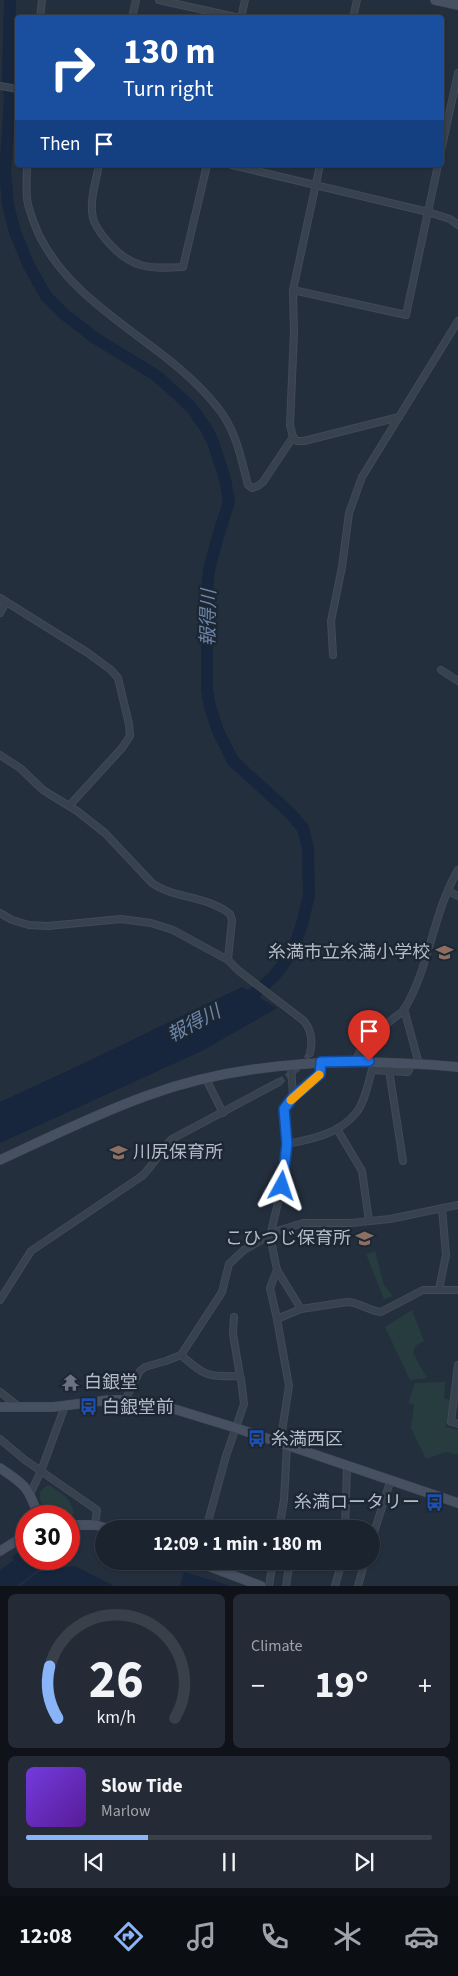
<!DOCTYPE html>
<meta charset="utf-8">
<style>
:root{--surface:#1b232e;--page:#242b36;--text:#f1f3f6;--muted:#a0a4aa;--line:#39404a;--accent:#8ab4f8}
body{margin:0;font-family:"Source Sans 3","Noto Sans JP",sans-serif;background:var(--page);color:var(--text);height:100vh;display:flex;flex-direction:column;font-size:19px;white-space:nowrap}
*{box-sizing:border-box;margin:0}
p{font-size:16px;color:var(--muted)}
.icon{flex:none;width:28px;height:28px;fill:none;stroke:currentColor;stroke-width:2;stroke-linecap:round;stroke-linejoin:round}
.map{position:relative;height:1586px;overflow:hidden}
.details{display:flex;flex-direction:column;gap:8px;padding:8px;background:#0f1319;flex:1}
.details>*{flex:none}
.top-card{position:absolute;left:15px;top:15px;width:429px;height:152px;border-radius:5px;box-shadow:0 1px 4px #0004,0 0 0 1px var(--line);background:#1a4fa0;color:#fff;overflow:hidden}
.speed{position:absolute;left:15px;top:1505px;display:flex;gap:10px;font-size:25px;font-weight:700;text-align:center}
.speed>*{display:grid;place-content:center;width:65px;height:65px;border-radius:50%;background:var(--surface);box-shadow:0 1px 4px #0004,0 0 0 1px var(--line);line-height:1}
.speed .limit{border:8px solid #d22;background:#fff;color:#111}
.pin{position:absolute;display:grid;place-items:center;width:42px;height:42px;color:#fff;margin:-51px -21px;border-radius:50% 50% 50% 0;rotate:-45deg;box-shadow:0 0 5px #0007}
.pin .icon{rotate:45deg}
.me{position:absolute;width:55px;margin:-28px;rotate:5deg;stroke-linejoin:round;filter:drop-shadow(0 0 4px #0008)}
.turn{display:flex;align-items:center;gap:18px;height:105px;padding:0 25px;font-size:22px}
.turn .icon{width:65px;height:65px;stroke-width:2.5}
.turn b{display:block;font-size:35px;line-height:42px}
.then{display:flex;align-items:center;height:48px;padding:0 25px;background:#0003;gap:10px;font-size:19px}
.big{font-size:38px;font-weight:700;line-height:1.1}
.details .card{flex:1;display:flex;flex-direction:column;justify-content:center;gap:8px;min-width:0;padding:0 18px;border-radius:8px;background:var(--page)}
.details .dial{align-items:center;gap:0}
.dial svg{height:130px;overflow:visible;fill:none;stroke:var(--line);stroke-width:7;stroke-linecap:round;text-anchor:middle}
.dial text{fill:var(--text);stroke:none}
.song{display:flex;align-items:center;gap:15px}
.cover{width:60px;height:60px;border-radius:8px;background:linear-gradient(135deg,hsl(260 70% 55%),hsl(270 70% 35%))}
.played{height:5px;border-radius:2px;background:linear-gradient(90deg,var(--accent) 30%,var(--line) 30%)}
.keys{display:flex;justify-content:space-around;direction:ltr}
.heat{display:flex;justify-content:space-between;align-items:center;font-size:28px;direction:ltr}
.details .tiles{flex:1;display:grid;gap:8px;grid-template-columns:1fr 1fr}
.card:last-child{grid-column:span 2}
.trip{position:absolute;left:95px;top:1520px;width:285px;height:50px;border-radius:25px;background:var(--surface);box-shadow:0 1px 4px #0004,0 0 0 1px var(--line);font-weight:700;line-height:50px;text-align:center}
.dock{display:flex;height:80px;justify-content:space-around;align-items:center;background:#0b0e12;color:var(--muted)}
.dock .icon{width:35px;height:35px}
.dock .current{color:var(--accent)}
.dock b{font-size:22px;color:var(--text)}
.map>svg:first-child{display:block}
.green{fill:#263c3f}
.water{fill:#17263c}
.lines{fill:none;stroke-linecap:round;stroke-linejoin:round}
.river{stroke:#17263c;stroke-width:12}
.street-tunnel{stroke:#3a4453;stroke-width:6;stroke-dasharray:6 3;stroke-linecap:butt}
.street-casing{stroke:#414a57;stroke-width:8}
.secondary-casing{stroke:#414a57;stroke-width:10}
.street{stroke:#38414e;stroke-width:6}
.secondary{stroke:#465061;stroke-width:9}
.route-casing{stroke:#114b97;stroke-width:12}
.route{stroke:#1a73e8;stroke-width:9}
.slow{stroke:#f59e0b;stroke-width:9}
.labels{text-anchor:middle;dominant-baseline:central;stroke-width:5;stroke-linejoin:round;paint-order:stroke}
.poi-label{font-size:18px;fill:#b4bcc9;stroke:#1d2633;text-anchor:start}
.water-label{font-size:19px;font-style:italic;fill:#6d86a8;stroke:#1d2633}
</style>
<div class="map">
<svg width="458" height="1586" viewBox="0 0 458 1586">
<rect width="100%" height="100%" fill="#242f3e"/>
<g class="green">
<polygon points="375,1251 384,1285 393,1296 384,1299 366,1254"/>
<polygon points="412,1310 424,1341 415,1346 413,1353 427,1378 410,1380 385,1327"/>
<polygon points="445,1382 444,1398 451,1400 446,1427 458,1430 458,1455 446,1452 426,1459 411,1428 414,1405 408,1403 415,1383"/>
<path d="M49,1485C61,1493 71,1498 74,1513L72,1515C67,1516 61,1517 56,1516C41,1513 32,1490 49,1485Z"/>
</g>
<g class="water">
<polygon points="242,987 277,1008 204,1050 0,1143 0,1102 80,1065"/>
<polygon points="26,1550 26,1559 54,1559 55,1566 38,1570 17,1586 0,1586 0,1570 14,1560 12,1557 20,1551"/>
<polygon points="75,1566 114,1586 20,1586 38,1572"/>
<polygon points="184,1572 231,1586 180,1586"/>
</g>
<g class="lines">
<polyline class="river" points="10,0 8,79 10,99 5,172 8,205 15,232 29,266 46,296 64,314 95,338 157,376 191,407 206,428 213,442 225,479 229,502 218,536 209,570 207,591 207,690 210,707 218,731 233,761 290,813 303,828 308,848 309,895 302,924 293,950 283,965 272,978 255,993 238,1001"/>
<polyline class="street-tunnel" points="279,1082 300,1067 310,1053"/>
<defs>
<g id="street">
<polyline points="159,0 240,18"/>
<polyline points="40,18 42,0"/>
<polyline points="132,18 136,0"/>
<polyline points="241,18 245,0"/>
<polyline points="353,18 357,0"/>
<polyline points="0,86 18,89"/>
<polyline points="441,151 458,73"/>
<path d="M27,165C27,176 26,188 27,199C29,212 34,223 39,235C77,312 167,342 218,408C236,430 241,458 248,485L252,488L258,486L263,482L293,437"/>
<path d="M99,165C96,181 89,202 93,218C95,227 102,235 107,241C131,269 149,269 183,267L207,165"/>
<polyline points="232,165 428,212 450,219 458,225"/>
<polyline points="320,165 293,290 294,332 290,425 293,437 297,441 304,441 399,417"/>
<polyline points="293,290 406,315 438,165"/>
<polyline points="0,598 88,653 111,670 118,678 129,724 130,736 122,748 69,806"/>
<polyline points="0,613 6,602"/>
<polyline points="333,655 331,621 342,567 349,513 362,477 458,321"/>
<polyline points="441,670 458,681"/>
<path d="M0,755L20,768L43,790L77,811L105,833L152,883C175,899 208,896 230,914L232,920L228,960"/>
<polyline points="448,891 458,896"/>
<path d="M0,913L12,920L29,925L48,926L121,919L151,923L173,930L228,960L239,971L304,1021C312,1031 313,1041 310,1053"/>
<polyline points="404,1009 419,1064"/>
<path d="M356,1061C361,1042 380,1030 394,1018C398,1015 403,1012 405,1008C430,966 433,912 458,870"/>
<polyline points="291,1065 293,1097"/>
<polyline points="389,1070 403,1161"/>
<polyline points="206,1079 223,1113"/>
<polyline points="337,1129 362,1171 369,1221"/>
<path d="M287,1144C312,1139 339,1134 356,1113C365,1102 368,1083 372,1070L408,1072L412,1063"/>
<polyline points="277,1270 270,1288 277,1319"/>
<polyline points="439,1289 446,1255 442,1208"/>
<path d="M0,1300L31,1251L142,1176C154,1165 160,1150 172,1139L279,1082"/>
<polyline points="301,1309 277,1270 270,1236 282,1186 287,1144 284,1109 293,1097 320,1074 321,1062"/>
<polyline points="234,1317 233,1334 240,1376"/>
<path d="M181,1355C205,1376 207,1377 240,1376L241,1379L244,1404L226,1456L206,1529"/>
<polyline points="458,1365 451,1422 458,1424"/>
<polyline points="0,1392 19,1407"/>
<polyline points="125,1400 140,1371 145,1367 166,1361 181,1355 222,1292 229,1264 244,1250 277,1231 303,1223 351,1223 390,1219 458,1205"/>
<polyline points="0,1439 25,1460 97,1510 95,1525"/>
<path d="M280,1444L289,1386L277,1319L301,1309L347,1302C359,1302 369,1311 381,1312L423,1290H458"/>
<polyline points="30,1494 41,1471 65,1406"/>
<polyline points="279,1529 284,1500 287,1446"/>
<polyline points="345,1529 347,1467"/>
<polyline points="371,1542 390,1482"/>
<polyline points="269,1586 273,1561"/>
<polyline points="286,1586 290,1561"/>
<polyline points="335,1586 342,1561"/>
<polyline points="358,1586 365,1561"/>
</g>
<g id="secondary">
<polyline points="435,0 458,5"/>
<path d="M0,1160C48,1138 96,1114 146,1096C246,1059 354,1058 458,1067"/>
<polyline points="0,1407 53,1407 109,1400 125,1400 161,1405 236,1428 458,1503"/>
<path d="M0,1468C24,1484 29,1487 38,1516"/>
<polyline points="69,1525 95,1525 110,1529"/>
<polyline points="0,1551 26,1535"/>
<polyline points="195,1561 261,1586"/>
</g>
</defs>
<use href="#street" class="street-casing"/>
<use href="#secondary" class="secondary-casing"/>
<use href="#street" class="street"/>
<use href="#secondary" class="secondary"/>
</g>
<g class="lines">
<defs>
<polyline id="route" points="282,1186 287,1144 284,1109 293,1097 320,1074 321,1062 369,1061"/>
</defs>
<use href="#route" class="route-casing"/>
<use href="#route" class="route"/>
<polyline class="slow" points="291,1100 319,1075"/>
</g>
<defs>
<symbol id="school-bare" viewBox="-9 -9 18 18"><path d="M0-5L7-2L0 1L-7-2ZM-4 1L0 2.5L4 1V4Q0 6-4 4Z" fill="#8d6e63" stroke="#1d2633" stroke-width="2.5" paint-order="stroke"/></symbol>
<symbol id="temple-bare" viewBox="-9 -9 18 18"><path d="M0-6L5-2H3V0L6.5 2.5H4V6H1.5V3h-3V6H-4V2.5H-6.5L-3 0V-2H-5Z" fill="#6b7280" stroke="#1d2633" stroke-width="2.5" paint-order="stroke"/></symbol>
<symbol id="bus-bare" viewBox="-9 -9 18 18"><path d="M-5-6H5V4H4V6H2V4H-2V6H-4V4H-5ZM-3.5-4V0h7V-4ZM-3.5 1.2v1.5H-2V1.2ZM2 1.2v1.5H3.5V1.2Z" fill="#1a4fb4" stroke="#1d2633" stroke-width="2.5" paint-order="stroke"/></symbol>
</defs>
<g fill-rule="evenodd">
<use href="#school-bare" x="432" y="940" width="25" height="25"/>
<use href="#school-bare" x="106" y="1140" width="25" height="25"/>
<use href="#school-bare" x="352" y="1226" width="25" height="25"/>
<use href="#temple-bare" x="58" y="1370" width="25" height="25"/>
<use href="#bus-bare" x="76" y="1394" width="25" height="25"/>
<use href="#bus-bare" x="244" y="1426" width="25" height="25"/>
<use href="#bus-bare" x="422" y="1490" width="25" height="25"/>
</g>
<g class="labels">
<g class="poi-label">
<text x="430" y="952" text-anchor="end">糸満市立糸満小学校</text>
<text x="133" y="1152">川尻保育所</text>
<text x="351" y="1238" text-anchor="end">こひつじ保育所</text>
<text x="84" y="1382">白銀堂</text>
<text x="102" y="1407">白銀堂前</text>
<text x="271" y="1439">糸満西区</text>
<text x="420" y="1502" text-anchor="end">糸満ロータリー</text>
</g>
<g class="water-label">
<text transform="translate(209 618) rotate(-89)">報得川</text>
<text transform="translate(194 1024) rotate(-28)">報得川</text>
</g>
</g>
</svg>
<div class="speed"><div class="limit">30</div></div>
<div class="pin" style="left:369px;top:1061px;background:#d93025"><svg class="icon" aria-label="arrive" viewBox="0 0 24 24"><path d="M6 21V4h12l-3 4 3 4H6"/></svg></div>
<svg class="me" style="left:282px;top:1186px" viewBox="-20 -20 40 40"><path d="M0-17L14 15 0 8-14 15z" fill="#1a73e8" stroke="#fff" stroke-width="4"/></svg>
<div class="trip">12:09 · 1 min · 180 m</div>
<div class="top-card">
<div class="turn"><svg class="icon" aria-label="right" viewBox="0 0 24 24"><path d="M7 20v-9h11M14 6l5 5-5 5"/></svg><div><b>130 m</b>Turn right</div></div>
<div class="then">Then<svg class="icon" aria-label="arrive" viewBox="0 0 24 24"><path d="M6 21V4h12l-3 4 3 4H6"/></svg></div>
</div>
</div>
<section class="details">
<div class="tiles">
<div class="card dial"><svg viewBox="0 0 100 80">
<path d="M14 69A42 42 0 1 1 86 69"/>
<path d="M14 69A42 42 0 0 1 9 37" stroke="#8ab4f8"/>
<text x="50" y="56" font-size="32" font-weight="700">26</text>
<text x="50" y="72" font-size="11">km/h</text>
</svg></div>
<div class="card"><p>Climate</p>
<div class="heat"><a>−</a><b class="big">19°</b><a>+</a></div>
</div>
<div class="card">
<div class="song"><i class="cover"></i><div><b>Slow Tide</b><p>Marlow</p></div></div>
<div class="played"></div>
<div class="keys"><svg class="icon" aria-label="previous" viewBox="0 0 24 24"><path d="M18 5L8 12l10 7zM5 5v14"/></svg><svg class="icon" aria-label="pause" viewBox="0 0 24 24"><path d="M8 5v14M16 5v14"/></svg><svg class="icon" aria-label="next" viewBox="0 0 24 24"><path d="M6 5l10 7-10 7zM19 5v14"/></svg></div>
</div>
</div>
</section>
<nav class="dock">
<b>12:08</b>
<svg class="icon current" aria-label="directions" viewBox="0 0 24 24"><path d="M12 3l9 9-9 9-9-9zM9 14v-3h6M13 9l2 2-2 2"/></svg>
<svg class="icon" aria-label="music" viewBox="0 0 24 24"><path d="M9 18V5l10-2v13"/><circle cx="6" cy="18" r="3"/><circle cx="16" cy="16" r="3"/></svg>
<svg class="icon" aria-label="phone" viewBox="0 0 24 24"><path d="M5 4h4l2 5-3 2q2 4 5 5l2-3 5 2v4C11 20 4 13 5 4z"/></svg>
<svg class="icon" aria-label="climate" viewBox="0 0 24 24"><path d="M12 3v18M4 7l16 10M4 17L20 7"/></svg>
<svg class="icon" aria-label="car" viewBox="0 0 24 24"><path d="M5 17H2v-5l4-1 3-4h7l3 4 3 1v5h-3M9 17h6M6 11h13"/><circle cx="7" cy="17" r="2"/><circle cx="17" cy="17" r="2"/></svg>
</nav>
